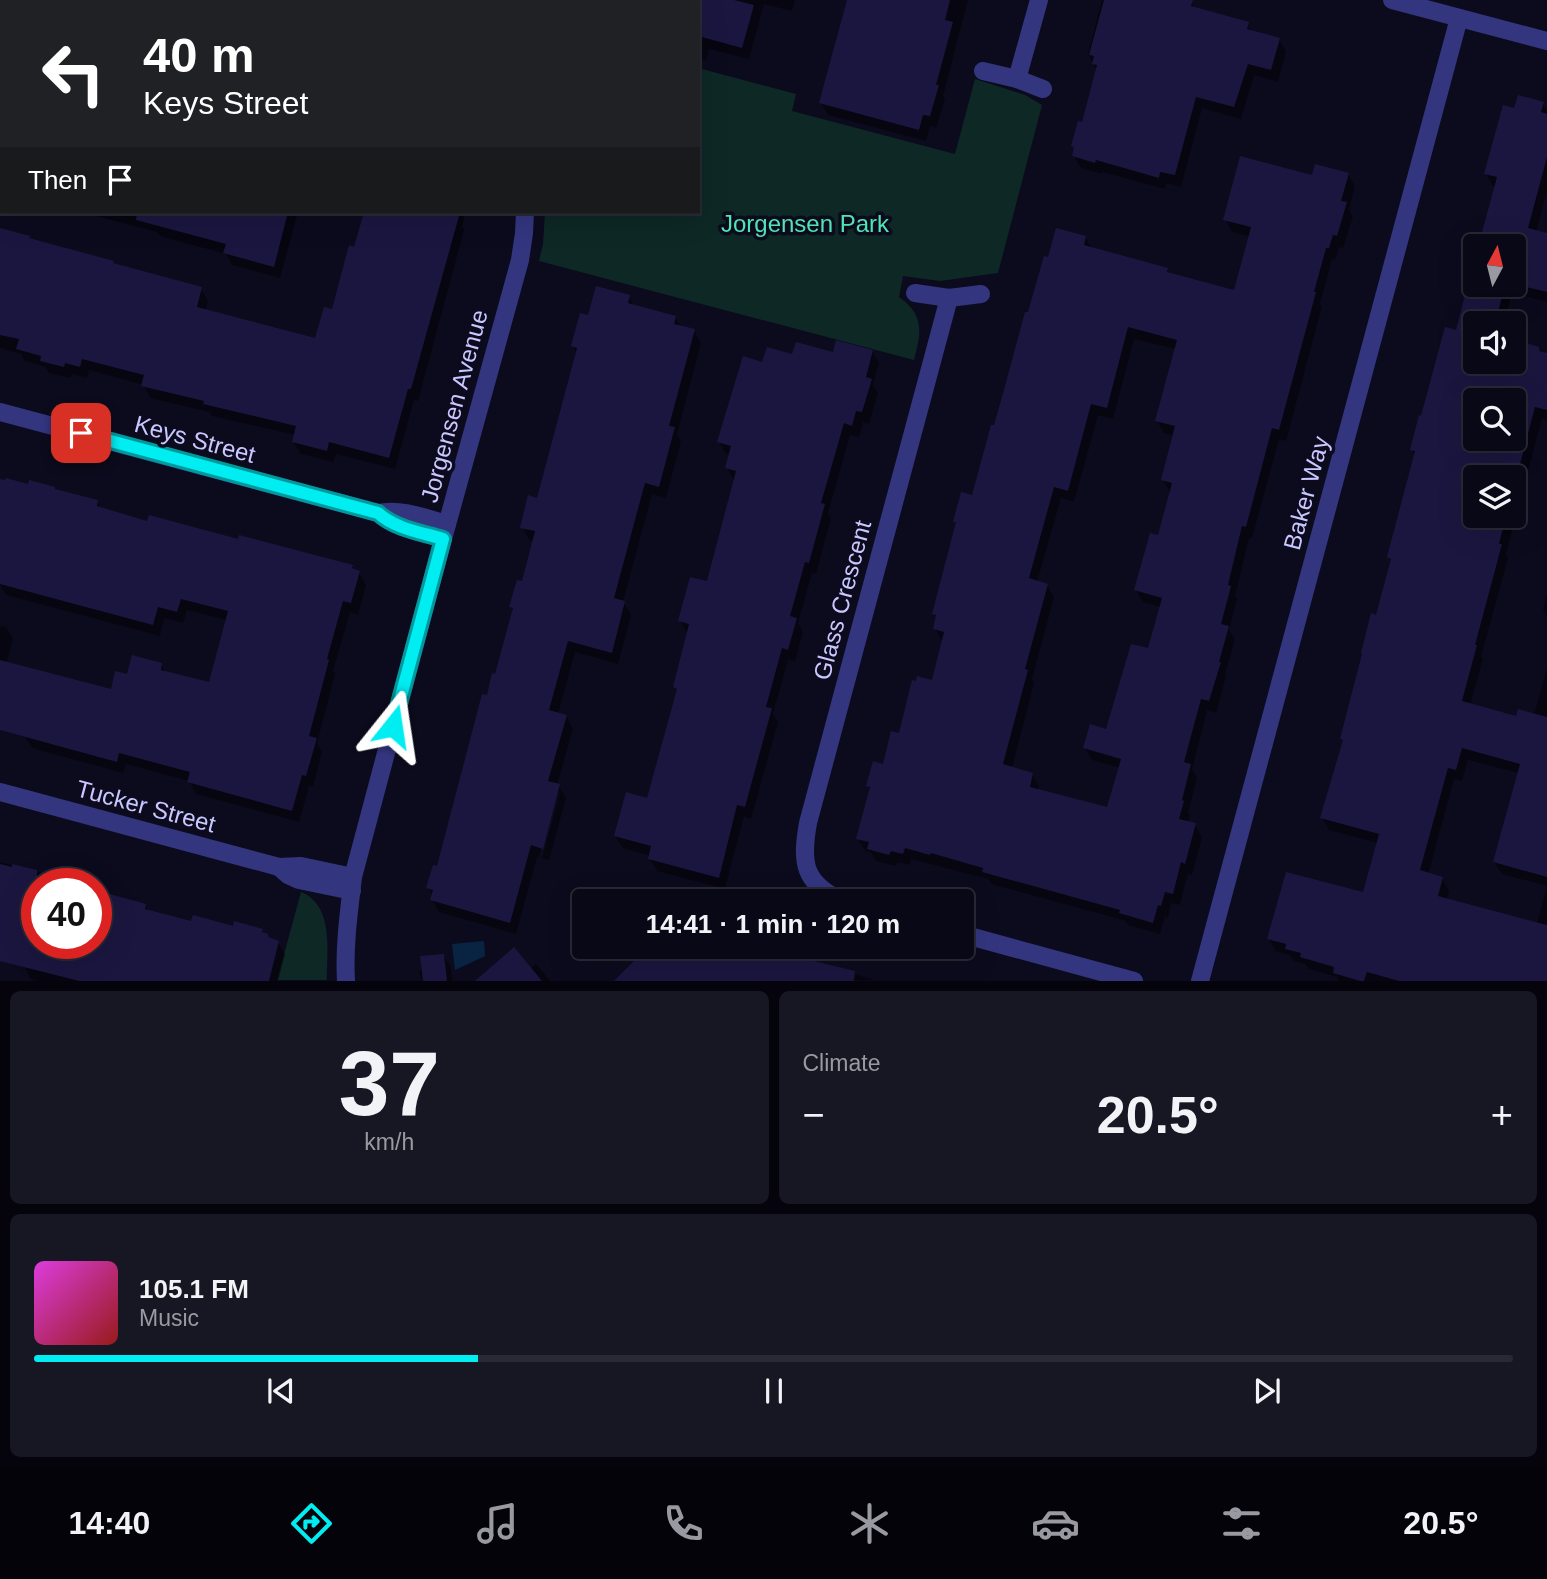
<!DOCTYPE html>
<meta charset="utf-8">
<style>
:root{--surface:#090816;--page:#171623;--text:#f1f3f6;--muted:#999aa1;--line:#292935;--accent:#00edf2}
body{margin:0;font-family:Helvetica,sans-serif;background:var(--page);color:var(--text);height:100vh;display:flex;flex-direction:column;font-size:26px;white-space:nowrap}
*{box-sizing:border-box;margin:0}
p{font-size:23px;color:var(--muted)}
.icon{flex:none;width:38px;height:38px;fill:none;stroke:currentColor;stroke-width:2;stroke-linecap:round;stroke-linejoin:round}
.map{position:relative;height:981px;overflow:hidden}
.sheet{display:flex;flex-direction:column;gap:10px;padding:10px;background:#05040c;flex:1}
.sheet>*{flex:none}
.banner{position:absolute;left:0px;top:0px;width:700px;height:214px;box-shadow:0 7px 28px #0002,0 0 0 2px var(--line);background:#202124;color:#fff;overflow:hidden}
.needle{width:46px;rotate:7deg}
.tools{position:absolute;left:1463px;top:234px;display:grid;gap:14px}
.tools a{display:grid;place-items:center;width:63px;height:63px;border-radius:7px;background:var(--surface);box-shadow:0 7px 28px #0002,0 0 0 2px var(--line);font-size:35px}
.speed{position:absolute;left:21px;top:868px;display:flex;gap:14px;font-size:35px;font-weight:700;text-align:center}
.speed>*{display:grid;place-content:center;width:91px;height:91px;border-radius:50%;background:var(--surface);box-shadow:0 7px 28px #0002,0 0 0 2px var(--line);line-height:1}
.speed .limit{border:10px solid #d22;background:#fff;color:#111}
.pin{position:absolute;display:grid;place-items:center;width:60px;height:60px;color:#fff;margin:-30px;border-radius:14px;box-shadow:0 4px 10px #0006}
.me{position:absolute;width:77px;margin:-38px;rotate:15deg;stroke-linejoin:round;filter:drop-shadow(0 0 5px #0008)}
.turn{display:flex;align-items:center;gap:24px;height:147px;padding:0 28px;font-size:32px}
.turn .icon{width:91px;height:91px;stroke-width:2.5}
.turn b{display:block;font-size:49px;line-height:60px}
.then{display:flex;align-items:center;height:66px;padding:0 28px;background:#0003;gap:14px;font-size:26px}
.big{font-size:52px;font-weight:700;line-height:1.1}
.sheet .tile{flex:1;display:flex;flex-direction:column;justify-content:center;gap:10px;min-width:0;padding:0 24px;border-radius:10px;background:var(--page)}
.sheet .dial{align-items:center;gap:0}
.dial b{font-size:91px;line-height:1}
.song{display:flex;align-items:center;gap:21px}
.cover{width:84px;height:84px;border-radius:10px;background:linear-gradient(135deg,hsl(300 70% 55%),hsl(0 70% 35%))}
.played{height:7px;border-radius:4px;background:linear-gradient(90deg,var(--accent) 30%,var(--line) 30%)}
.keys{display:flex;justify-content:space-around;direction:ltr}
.heat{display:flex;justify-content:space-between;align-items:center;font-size:38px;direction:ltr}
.sheet .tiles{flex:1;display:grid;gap:10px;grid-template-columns:1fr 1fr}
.tile:last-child{grid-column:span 2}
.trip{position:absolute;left:572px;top:889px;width:402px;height:70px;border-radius:7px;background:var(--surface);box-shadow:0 7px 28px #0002,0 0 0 2px var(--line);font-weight:700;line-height:70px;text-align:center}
.menu{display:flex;height:112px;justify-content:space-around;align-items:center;background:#040309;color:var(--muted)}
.menu .icon{width:49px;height:49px}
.menu .on{color:var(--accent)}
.menu b{font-size:32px;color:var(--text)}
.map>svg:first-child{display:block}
.green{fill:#0d2825}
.water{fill:#092443}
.shadow{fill:#0007;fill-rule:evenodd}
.building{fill:#1b163f;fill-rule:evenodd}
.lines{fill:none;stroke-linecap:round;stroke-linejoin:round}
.minor{stroke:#33367f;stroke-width:18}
.route-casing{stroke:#009a9d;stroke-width:18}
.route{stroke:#00edf2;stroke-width:12}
.labels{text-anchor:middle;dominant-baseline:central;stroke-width:7;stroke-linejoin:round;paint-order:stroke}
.park-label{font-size:24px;fill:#4fe4b2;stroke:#0c0b1e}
.street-label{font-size:24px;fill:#c9c7ff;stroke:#0c0b1e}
</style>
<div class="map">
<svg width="1547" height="981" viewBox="0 0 1547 981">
<rect width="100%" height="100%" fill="#0c0b1e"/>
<g class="green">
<path d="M698,68L796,94L792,111L955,154L975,79L1025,95L1042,105L998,273L940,281L903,276L899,297C925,315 921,333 914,360L539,261L543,244L545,212H698Z"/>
<path d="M301,892C334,905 327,952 327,980H277Z"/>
</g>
<polygon class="water" points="484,941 485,956 455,970 452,944"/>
<g class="shadow">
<polygon points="247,0 545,0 545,1 248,2"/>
<polygon points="657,0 795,0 792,11 764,4 749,59 709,49 706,60 698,58 698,2 657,2"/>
<polygon points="848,0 968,0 943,96 945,99 936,128 930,126 926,141 828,115 821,103"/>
<polygon points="1102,0 1182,0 1192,3 1195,9 1247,24 1252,32 1279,39 1286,52 1278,82 1254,75 1241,119 1202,108 1181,187 1167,183 1165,189 1102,172 1102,174 1081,168 1074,156 1075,149 1073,146 1083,124 1097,70 1088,54"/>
<polygon points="0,85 2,85 2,180 0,179"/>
<path d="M1543,103L1547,111V192L1536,232L1547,235V302L1512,293L1504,324H1475V362H1514V337L1518,343L1538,349L1541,354L1547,355V420L1542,418L1506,554L1508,558L1481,657L1483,659L1470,705L1518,719L1534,715L1547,668V981H1339L1337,977L1309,969L1305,964L1294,961L1290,955L1276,951L1269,939L1364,894L1378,843L1329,830L1322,818L1343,743L1341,739L1378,617L1392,563L1389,557L1415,456L1412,450L1457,332L1475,265V285H1514V247L1496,187L1493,186L1486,174L1515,110ZM1475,401H1514V439H1475ZM1475,478H1514V516H1475ZM1468,760L1519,773L1494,862L1502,874L1547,886L1537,924L1446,901L1449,891L1442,878L1428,875L1454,779L1462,781Z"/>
<path d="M1348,174L1355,186L1349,210L1353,216L1343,248L1339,247L1335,260L1332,259L1320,304L1322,306L1286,441L1279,439L1252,538H1249L1235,596L1237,599L1229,630L1235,640L1225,674L1226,676L1216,713L1207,710L1192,769L1197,778L1188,812L1190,815L1188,823L1195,825L1202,837L1192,875L1188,873L1180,905L1171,903L1168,917L1165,916L1160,934L1128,925L1126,921L991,884L988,879L911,859L910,865L897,862L896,866L876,861L871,852L865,851L858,839L871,790L868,785L884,766L900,735L933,682L944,641H942L935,628L937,619L934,614L957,525L955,521L973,497L1029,315L1049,259L1085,237L1092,249L1167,269L1170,274L1235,292L1251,237L1232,232L1225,219L1313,178ZM1134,339L1176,349L1157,421L1164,433L1174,436L1163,480L1170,492L1159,537L1136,590L1143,602L1161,607L1149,650L1107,731L1085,748L1092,760L1120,768L1108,809L1038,791L1039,786L1032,774L1012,768L1034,683L1032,679L1054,597L1047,585L1037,582L1061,498L1074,502L1098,415L1113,419Z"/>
<polygon points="81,212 298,212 280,278 232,265 226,254 160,236 157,232"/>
<polygon points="366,212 466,212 462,226 464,230 418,401 414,400 395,469 336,454 333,462 301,454 293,442 295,435 212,416 210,412 150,398 144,385 89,370 87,378 72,374 71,378 49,373 46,367 25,361 21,354 0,348 0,230 30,240 201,289 208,301 205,311 317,340 333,311 356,249"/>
<path d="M629,297L634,306L675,317L681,327L694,331L701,343L677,434L681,441L666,498L652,494L623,602L631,615L618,664L575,652L558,714L566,716L573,729L557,785L559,786L566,798L549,860L537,857L516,934L439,912L432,900L433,896L428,888L438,868L488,697L497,676L514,612L511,607L523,583L534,541L529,540L522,527L539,500L577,354L573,346L589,317ZM556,793H560L542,858L539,857Z"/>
<polygon points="872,351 879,363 873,385 878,393 869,424 863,422 859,437 850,435 828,513 831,518 816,574 812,573 798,623 803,632 795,661 788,660 773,714 778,722 751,819 744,816 725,889 657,871 650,859 651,856 623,848 615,836 648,800 678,692 675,687 687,633 680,621 708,583 734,480 727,468 730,455 726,454 719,442 764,364 793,357"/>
<polygon points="0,481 97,502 101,509 148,523 239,541 352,566 355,571 359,572 366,585 358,615 350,612 333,671 335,674 317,743 322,752 313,787 309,786 299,822 196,794 189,781 126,764 123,773 32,748 25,737 0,730 0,626 6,627 13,639 6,664 112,691 128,677 161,665 166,673 210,684 227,620 187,610 183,623 164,618 160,636 6,595 0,585"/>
<polygon points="1547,593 1547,617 1543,609"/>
<polygon points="0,862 75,881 77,884 37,884 37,943 96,943 96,892 145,905 149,912 193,923 262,931 269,939 278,942 285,954 278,981 39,981 31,979 24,966 0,947"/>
<polygon points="701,894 709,901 694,901"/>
<polygon points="649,947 778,947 790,950 795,958 875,980 616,981"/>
<polygon points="443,955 451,968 452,981 422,981 419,972"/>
<polygon points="536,964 550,981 478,981 530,969"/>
</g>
<g class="building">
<polygon points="698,0 734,0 754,5 742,48 698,36"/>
<polygon points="847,0 950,0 945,20 953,22 936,85 939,85 930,116 923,115 919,130 819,103"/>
<polygon points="1104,0 1193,0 1191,6 1249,22 1247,29 1280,38 1271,70 1248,64 1234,107 1196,97 1175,175 1160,172 1159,178 1096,160 1095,163 1072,156 1074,147 1071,146 1078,121 1082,122 1097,65 1092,64 1094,56 1089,55"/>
<polygon points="1518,95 1544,102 1541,112 1547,114 1547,157 1528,228 1547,233 1547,292 1514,284 1514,247 1478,247 1497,177 1484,174 1503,105 1514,108"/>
<path d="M1240,156L1312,175L1315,164L1349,173L1341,201L1347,202L1337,236L1333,235L1329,248H1326L1314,292H1316L1279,430L1272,428L1246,527L1242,526L1228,585L1231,586L1221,624L1229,626L1219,662H1221L1209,701L1201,699L1184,762L1191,764L1182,800L1184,801L1179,819L1196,823L1185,864L1181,862L1173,894L1165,892L1161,906L1158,905L1153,923L1119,913L1120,910L982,872L983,868L931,853L930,855L905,848L903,854L891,851L889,855L867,849L869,842L856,839L870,787L866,786L873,761L883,764L891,731L899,733L912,680L916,681L917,676L932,680L944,632L933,629L936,615L932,614L956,522H953L961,492L972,495L991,425H994L1004,390L1025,312H1028L1044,256L1048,257L1056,228L1086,236L1084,245L1168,268L1167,272L1234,290L1251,227L1223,220ZM1128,327L1177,340L1155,421L1175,426L1161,480L1172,483L1158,535L1150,533L1134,590L1162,598L1148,648L1131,644L1106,729L1090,724L1083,748L1121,759L1107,807L1030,787L1033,773L1003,764L1028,670L1025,669L1048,584L1029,578L1054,487L1068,491L1091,404L1107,408Z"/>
<polygon points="137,212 288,212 274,267 223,253 226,244 136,220"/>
<polygon points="364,212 444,212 459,216 411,389 408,389 389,458 329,442 327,451 292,442 296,426 203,404 204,401 141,386 144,375 82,359 80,367 65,363 64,367 40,361 41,356 16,349 19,339 0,335 0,228 30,236 29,238 114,261 113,263 202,287 197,307 315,338 324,307 332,309 349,245 354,247"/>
<path d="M1475,256V285H1505L1495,324H1475V362H1514V335L1516,336L1515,340L1539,347V351L1547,353V410L1535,407L1514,487V478H1475V516H1506L1499,544H1502L1475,645H1477L1462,701L1516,716L1518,709L1547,717V877L1493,862L1520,764L1462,748L1456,770L1448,768L1420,870L1443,877L1438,896L1547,925V981H1399L1367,972L1364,981H1360L1333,973L1334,967L1300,957L1301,953L1285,949L1286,944L1267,939L1286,872L1363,892L1379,834L1320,818L1343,740L1340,739L1362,654L1361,653L1371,613L1376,615L1391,559L1387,557L1415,451L1410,450L1419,415L1421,416L1445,327L1456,330ZM1475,401H1514V439H1475Z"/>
<polygon points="596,286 630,295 628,303 676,316 674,324 695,329 669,426 675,427 659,487 645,483 614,598 625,601 612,653 568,641 549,710 567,715 548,781 560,784 543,849 531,845 510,923 430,900 433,890 426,888 433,865 437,866 482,694 487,695 492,673 495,674 513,608 509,607 517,580 522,581 535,531 520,528 528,495 537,498 577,348 571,346 580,313 588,315"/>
<polygon points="836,340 873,350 866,377 872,379 862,412 856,411 852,426 844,423 821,503 825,504 809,563 805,562 790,616 797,618 788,650 782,648 766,707 772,708 745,807 737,805 719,878 648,859 651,846 614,836 626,792 647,798 677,689 673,687 689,624 678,621 690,577 707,581 736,471 725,468 731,446 717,442 743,356 762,362 767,347 792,354 796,342 833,352"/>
<polygon points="6,478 28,484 29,480 55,487 55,489 98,500 97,506 147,521 149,515 238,539 239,535 353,565 352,568 360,571 351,603 343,601 327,659 329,660 309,736 317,738 306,776 302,775 292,811 187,782 190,772 119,753 117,762 0,730 0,660 111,689 115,671 127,674 132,655 162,663 161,670 209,682 228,611 181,599 177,612 158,607 153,625 0,584 0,479 5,480"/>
<polygon points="0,864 12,867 12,864 37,870 37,943 96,943 96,929 106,893 146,904 145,909 191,921 193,915 233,926 234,921 263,929 262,932 268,934 268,937 279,941 269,981 79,981 0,961"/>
<polygon points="514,947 542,981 475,981"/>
<polygon points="665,947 791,947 789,955 855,971 854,981 614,981 644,951 652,959"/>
<polygon points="444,954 447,981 423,981 420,956"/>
</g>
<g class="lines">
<g class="minor">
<polyline points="1392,0 1547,41"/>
<polyline points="598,2 599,0"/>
<polyline points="0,3 2,4"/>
<polyline points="983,71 1017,79 1043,89"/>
<polyline points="1017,79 1039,0"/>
<polyline points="915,293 949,298 981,294"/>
<path d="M0,412L378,513C396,529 420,532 443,539"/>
<path d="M378,513C401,508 425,518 447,524"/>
<polyline points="0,792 279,867 301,866 353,877"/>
<polyline points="279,867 288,875 299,880 352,891"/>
<path d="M842,901C803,883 801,862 808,823L949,298"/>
<polyline points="962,934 1134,981"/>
<path d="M346,981C344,945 349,912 353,877L443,539L520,260L524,233L525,212"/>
<polyline points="1200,981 1459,18"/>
</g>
</g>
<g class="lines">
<defs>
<path id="route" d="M81,433L378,513C396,529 420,532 443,539L393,726"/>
</defs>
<use href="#route" class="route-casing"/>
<use href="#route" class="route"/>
</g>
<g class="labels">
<g class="park-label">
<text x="805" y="223">Jorgensen Park</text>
</g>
<g class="street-label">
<text transform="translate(454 406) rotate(-75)">Jorgensen Avenue</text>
<text transform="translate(195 439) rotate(15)">Keys Street</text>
<text transform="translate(1306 493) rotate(-75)">Baker Way</text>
<text transform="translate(842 600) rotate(-75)">Glass Crescent</text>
<text transform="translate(146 806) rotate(15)">Tucker Street</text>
</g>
</g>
</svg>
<div class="tools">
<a><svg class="needle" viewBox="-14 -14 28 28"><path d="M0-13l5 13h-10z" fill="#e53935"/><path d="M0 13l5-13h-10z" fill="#999aa1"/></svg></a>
<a><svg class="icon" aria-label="sound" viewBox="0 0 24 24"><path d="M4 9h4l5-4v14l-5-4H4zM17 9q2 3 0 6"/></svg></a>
<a><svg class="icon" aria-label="search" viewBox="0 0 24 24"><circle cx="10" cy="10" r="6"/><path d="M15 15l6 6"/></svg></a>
<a><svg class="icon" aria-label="layers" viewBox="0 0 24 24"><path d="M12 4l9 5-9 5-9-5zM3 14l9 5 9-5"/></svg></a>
</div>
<div class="speed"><div class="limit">40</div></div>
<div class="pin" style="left:81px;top:433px;background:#d93025"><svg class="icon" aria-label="arrive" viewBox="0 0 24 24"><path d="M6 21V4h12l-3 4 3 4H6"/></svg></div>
<svg class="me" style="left:393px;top:726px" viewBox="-20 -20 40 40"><path d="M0-17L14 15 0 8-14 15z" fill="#00edf2" stroke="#fff" stroke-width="4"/></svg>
<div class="trip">14:41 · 1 min · 120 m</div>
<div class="banner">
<div class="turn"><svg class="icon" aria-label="left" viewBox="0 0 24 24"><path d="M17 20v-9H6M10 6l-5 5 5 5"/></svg><div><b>40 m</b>Keys Street</div></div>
<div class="then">Then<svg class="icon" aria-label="arrive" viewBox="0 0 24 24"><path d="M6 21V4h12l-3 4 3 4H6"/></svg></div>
</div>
</div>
<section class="sheet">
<div class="tiles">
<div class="tile dial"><b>37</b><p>km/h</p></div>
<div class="tile"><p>Climate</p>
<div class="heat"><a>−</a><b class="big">20.5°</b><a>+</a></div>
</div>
<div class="tile">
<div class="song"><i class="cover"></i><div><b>105.1 FM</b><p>Music</p></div></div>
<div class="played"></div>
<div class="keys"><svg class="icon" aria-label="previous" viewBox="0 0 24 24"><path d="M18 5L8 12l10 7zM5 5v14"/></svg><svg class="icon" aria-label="pause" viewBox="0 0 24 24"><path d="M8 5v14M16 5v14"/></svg><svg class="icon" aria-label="next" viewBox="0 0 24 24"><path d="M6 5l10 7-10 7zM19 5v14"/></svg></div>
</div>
</div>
</section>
<nav class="menu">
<b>14:40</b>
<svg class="icon on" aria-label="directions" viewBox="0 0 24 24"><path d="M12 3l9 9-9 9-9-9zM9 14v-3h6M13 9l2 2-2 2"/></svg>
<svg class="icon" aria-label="music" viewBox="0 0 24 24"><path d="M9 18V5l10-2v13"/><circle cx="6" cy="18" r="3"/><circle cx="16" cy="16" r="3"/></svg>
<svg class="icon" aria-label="phone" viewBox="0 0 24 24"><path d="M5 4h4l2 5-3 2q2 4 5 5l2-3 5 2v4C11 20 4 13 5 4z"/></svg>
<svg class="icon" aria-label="climate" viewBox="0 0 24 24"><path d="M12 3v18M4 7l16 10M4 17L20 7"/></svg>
<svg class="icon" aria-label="car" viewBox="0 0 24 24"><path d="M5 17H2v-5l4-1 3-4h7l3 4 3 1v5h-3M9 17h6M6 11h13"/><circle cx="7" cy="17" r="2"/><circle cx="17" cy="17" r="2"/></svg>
<svg class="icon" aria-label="filters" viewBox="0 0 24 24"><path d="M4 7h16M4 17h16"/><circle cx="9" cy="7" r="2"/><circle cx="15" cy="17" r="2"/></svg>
<b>20.5°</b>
</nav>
